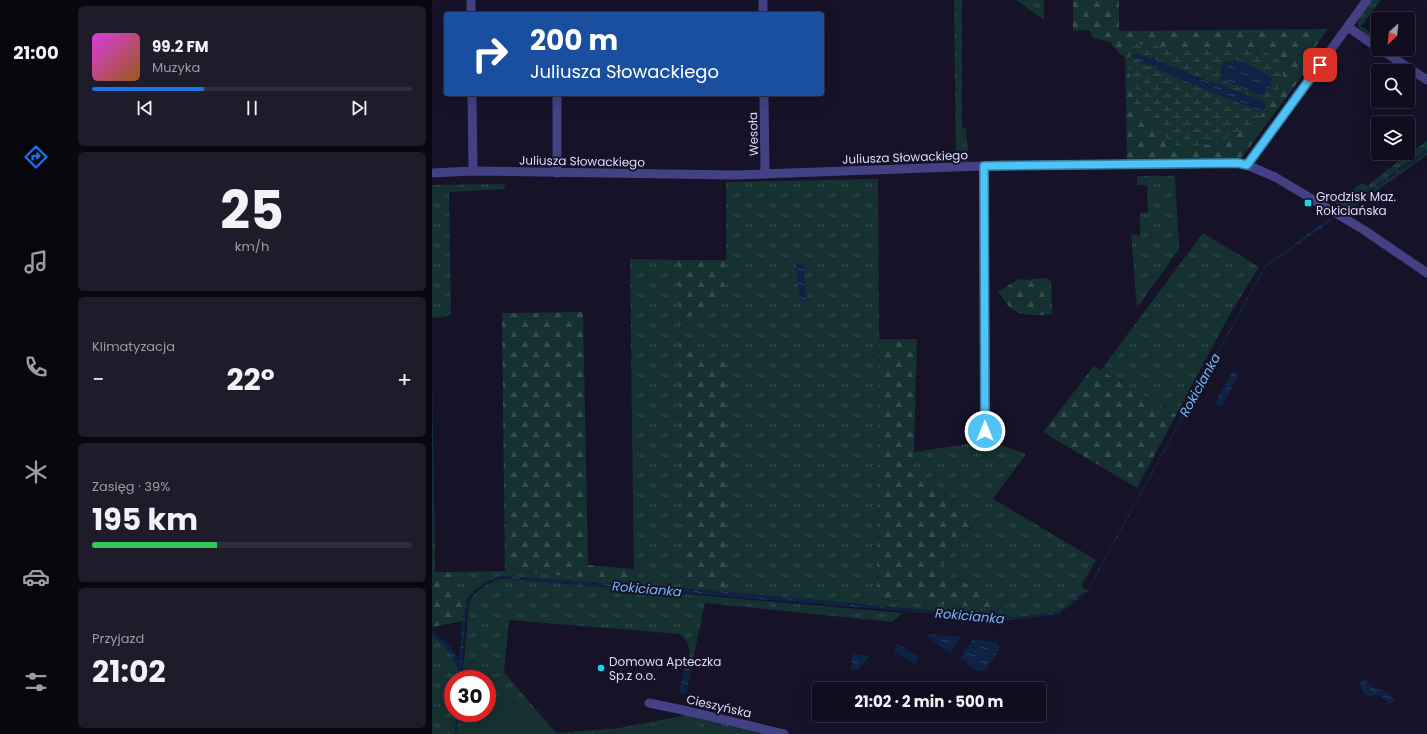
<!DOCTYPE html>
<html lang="pl">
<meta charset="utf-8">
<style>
:root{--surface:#100e1e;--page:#1e1c2b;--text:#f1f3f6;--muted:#9c9ca4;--line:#302e3c;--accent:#1a73e8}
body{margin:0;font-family:Poppins,sans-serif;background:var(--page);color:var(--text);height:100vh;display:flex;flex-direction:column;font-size:15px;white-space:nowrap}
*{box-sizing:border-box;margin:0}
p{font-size:13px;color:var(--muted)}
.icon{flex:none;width:22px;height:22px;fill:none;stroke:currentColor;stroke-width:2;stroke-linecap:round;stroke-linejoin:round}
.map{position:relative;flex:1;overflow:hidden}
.details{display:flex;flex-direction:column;gap:6px;padding:6px;background:#090810;width:360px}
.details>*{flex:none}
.hud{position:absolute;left:12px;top:12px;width:380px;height:84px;border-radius:4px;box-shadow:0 4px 16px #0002,0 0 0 1px var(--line);background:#1a4fa0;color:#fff;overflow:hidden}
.needle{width:26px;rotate:207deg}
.tools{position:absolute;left:939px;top:12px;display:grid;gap:8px}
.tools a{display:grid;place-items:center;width:44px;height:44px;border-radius:4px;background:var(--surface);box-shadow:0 4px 16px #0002,0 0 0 1px var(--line);font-size:20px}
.speed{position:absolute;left:12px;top:670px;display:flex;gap:8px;font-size:20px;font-weight:700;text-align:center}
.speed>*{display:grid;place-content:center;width:52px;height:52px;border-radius:50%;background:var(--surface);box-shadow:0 4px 16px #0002,0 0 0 1px var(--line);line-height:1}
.speed .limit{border:6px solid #d22;background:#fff;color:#111}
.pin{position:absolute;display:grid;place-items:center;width:34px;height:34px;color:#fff;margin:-17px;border-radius:8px;box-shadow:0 2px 6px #0006}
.me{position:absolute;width:44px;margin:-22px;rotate:0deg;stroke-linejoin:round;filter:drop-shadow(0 0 3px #0008)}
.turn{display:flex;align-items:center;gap:14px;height:84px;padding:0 20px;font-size:18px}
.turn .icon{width:52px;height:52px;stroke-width:2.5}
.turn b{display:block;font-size:28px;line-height:34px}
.big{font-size:30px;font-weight:700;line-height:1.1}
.details .widget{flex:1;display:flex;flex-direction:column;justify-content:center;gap:6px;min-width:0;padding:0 14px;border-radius:6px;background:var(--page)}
.details .dial{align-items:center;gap:0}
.dial b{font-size:52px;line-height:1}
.song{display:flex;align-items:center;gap:12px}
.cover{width:48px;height:48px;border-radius:6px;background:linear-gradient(135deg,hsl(300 70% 55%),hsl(30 70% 35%))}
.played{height:4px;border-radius:2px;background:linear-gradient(90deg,var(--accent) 35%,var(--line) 35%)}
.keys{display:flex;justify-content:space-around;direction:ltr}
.heat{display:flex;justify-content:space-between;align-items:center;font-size:22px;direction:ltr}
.charge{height:6px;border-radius:3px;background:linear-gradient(90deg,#34c759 39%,var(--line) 0)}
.trip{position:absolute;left:380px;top:682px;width:234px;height:40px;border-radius:4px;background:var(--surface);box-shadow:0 4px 16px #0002,0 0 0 1px var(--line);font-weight:700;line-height:40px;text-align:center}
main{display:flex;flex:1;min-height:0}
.menu{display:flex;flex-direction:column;width:72px;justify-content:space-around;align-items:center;background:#06060c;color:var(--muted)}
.menu .icon{width:28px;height:28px}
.menu .active{color:var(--accent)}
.menu b{font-size:18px;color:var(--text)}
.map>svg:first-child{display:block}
.grass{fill:url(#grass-tufts);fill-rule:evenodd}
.forest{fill:url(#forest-firs)}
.wetland{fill:url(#wetland-marsh)}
.park{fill:#153131}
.water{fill:url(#water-ripples)}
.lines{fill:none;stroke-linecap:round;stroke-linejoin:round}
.stream{stroke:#0e2244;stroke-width:2.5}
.minor{stroke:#434084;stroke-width:9}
.route-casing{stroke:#337fa1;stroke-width:10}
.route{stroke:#4fc3f7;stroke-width:7}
.poi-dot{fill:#14d9ef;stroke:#161228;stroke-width:1.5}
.labels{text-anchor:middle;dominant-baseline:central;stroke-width:4;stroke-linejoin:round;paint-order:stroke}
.street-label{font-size:12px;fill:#dfdbfd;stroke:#161228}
.poi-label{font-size:12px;fill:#dfdbfd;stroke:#161228;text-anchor:start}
.water-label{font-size:13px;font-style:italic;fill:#70b7f6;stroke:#161228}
</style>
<main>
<nav class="menu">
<b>21:00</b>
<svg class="icon active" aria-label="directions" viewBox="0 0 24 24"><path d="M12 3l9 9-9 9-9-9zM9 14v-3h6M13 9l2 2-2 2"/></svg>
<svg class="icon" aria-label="music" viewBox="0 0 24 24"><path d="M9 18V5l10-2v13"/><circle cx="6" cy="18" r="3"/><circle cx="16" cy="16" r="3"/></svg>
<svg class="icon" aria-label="phone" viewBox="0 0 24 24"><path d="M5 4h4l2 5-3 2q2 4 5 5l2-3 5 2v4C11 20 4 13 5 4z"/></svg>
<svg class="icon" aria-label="climate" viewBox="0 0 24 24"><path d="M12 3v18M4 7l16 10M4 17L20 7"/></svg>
<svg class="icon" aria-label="car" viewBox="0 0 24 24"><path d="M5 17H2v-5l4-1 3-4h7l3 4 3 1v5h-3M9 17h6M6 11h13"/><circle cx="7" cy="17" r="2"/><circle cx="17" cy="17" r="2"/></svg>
<svg class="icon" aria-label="filters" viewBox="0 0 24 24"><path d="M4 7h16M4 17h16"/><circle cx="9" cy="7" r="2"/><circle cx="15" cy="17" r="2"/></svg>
</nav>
<section class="details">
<div class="widget">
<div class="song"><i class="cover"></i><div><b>99.2 FM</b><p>Muzyka</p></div></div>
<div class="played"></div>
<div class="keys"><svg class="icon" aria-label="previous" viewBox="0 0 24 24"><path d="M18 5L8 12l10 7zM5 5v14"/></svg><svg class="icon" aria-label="pause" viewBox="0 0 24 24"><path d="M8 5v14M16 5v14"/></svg><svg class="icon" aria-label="next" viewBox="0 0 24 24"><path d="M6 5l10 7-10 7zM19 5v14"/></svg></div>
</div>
<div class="widget dial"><b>25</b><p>km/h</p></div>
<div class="widget"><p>Klimatyzacja</p>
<div class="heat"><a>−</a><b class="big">22°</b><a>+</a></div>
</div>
<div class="widget"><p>Zasięg · 39%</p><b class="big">195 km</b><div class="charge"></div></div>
<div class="widget"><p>Przyjazd</p><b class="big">21:02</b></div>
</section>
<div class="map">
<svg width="995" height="734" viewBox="0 0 995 734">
<defs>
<pattern id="grass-tufts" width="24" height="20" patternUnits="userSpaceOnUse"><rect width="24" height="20" fill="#153131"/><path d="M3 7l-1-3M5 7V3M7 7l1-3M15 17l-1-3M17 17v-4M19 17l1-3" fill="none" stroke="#374e50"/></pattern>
<pattern id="forest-firs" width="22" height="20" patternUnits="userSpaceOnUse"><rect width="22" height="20" fill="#153131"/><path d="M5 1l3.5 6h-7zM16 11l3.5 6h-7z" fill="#374e50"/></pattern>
<pattern id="wetland-marsh" width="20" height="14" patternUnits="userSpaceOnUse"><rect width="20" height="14" fill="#153131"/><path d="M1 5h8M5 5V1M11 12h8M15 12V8" fill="none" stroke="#374e50"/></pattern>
<pattern id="water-ripples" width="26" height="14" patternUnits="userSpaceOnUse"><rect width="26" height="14" fill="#0e2244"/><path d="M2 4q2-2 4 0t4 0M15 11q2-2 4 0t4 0" fill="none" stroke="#314260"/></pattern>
</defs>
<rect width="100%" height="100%" fill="#161228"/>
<g class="grass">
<polygon points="522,0 530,0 530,127 534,129 537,162 581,160 581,164 523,164 520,161 521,157 524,157"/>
<polygon points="584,0 612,0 612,20"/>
<path d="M939,0H949L929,26L946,38V43C921,24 920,27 939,0Z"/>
<polygon points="995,141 995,149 913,207 902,203 930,183 935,186 968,160"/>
<polygon points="995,152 995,155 918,210 915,208"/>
<polygon points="705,176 743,176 747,249 705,308 699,234 708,235 708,213 716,212 715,185 705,185"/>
<path d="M446,179L447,339L445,599L581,610L507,569L554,508L545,519L480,466L482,452L549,442V438L594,454L561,499L664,560L649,586L655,590L627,612L581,618L286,591L68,576C54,580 41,588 34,601L20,584L19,572L73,571L202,581L198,259L246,260L247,325L264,310L277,304L292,292L294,260V182ZM257,346L266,355L295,359L249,586Z"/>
<polygon points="73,184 72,189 17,192 19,313 13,317 0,318 0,185"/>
<polygon points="771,233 827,267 798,314 744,415 669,370"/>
<polygon points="0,377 3,560 0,560"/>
<path d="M69,579H79L471,613L460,622L273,603L261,660L257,659C259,649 256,641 248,634L77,620L72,672L124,733L187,728L250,716L251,713L333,734H300L247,722L170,734H118L113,732L91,707L55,691V679H33L34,675L31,670L37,602C44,590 56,582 69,579Z"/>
<path d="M0,636C13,644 28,664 28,679H21V713H27V734H0Z"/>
</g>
<g class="forest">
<polygon points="641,0 687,0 687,31 896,29 881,50 882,60 811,156 806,159 695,161 693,57 686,52 678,42 661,38 657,30 641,31"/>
<polygon points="246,260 294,260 292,292 277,304 264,310 247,326"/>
<path d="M609,278H615L619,281L620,314C607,315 591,317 580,309C574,305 571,297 566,292L587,279L594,280Z"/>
<polygon points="151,312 156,565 202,569 202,581 73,571 70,313"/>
<polygon points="447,339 485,339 482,452 480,466 545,519 507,569 582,610 445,599"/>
<polygon points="247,343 257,346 266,355 295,359 295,588 249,586"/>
<polygon points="662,366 744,415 705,488 611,432"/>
<polygon points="0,560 3,560 3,572 19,572 20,584 34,601 31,621 0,627"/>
</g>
<path class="wetland" d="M699,43C725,46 750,49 776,50C793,51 828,47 842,56C849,60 852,73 851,80C851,89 824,121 818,131L799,133L790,143L751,147L740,144L719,117L702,104L705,90L697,74V63Z"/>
<g class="park">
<polygon points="55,691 91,707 113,732 118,734 27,734 27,713 55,713"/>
<polygon points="247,722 300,734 170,734"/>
</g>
<g class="water">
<polygon points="705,53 831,101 833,104 833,108 830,111 826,111 714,65 700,57"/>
<path d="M804,60L822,67L840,78C839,86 836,91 829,96L789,79L788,74L792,62Z"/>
<polygon points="995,149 995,152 915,208 913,207"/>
<path d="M897,218L900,220L833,268L656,591L628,614L581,620L68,578C57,581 44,588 38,598C32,609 32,654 30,669L28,671L13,646L0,636V631L18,646L25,657L28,655C32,618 24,589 68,576L286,591L581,618L627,612L655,590L832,267Z"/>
<polygon points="364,264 371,264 375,298 374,301 368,301"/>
<polygon points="801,371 807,374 790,407 783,403"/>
<polygon points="495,634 529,637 518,653 495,637"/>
<path d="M541,639L563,642L567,646V651L552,671C543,672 535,663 528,658Z"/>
<polygon points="466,644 487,657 483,664 462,651"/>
<polygon points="421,654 438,656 426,670 418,669"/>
<polygon points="255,659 261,660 254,694 247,692"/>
<path d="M933,679L941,687L951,690L963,699L962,703L958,704C954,702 952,698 948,696C944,694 941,696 938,696C930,695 927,688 929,681Z"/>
</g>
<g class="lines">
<g class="stream">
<polyline points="28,679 28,668"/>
<polyline points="24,734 26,713"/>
</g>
<g class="minor">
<polyline points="39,0 39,14"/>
<polyline points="331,0 331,14"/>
<polyline points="916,27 946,48"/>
<polyline points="948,49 995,80"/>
<polyline points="40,94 41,171"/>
<polyline points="332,94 333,174"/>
<polyline points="815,165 843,177 932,230 995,273"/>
<polyline points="552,166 553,431"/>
<polyline points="0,173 41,171 302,175 552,166 806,163 815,165 935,0"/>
<polyline points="125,173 125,94"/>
<polyline points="217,703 251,710 352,734"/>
</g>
</g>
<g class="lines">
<defs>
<polyline id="route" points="553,431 552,166 806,163 815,165 888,65"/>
</defs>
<use href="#route" class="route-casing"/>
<use href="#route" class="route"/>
</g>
<g class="poi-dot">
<rect x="872" y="199" width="8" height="8" rx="2"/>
<circle cx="169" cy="668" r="4"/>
</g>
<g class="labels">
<g class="street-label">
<text transform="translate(321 134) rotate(-91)">Wesoła</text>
<text transform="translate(473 157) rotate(-2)">Juliusza Słowackiego</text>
<text transform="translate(150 161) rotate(1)">Juliusza Słowackiego</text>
<text transform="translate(287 706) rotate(13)">Cieszyńska</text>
</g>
<g class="poi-label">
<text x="884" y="196">Grodzisk Maz.<tspan x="884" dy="14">Rokiciańska</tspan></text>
<text x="177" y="661">Domowa Apteczka<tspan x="177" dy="14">Sp.z o.o.</tspan></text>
</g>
<g class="water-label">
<text transform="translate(768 385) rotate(-61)">Rokicianka</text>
<text transform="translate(215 589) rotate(5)">Rokicianka</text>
<text transform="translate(538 616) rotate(5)">Rokicianka</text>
</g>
</g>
</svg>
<div class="tools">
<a><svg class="needle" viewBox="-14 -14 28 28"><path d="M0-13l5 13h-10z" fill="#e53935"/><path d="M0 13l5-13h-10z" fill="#9c9ca4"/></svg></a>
<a><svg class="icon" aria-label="search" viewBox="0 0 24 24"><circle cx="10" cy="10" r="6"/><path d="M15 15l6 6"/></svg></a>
<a><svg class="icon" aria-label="layers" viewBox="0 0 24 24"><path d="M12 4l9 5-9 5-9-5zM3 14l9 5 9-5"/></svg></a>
</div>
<div class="speed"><div class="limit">30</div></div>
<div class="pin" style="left:888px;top:65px;background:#d93025"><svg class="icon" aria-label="arrive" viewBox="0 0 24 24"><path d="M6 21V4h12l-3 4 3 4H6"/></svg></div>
<svg class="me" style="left:553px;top:431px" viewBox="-20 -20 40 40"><circle r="17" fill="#4fc3f7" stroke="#fff" stroke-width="3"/><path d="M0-11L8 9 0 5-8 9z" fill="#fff"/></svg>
<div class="trip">21:02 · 2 min · 500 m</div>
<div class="hud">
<div class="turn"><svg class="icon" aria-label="right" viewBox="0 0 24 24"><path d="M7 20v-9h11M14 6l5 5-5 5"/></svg><div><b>200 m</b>Juliusza Słowackiego</div></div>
</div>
</div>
</main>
